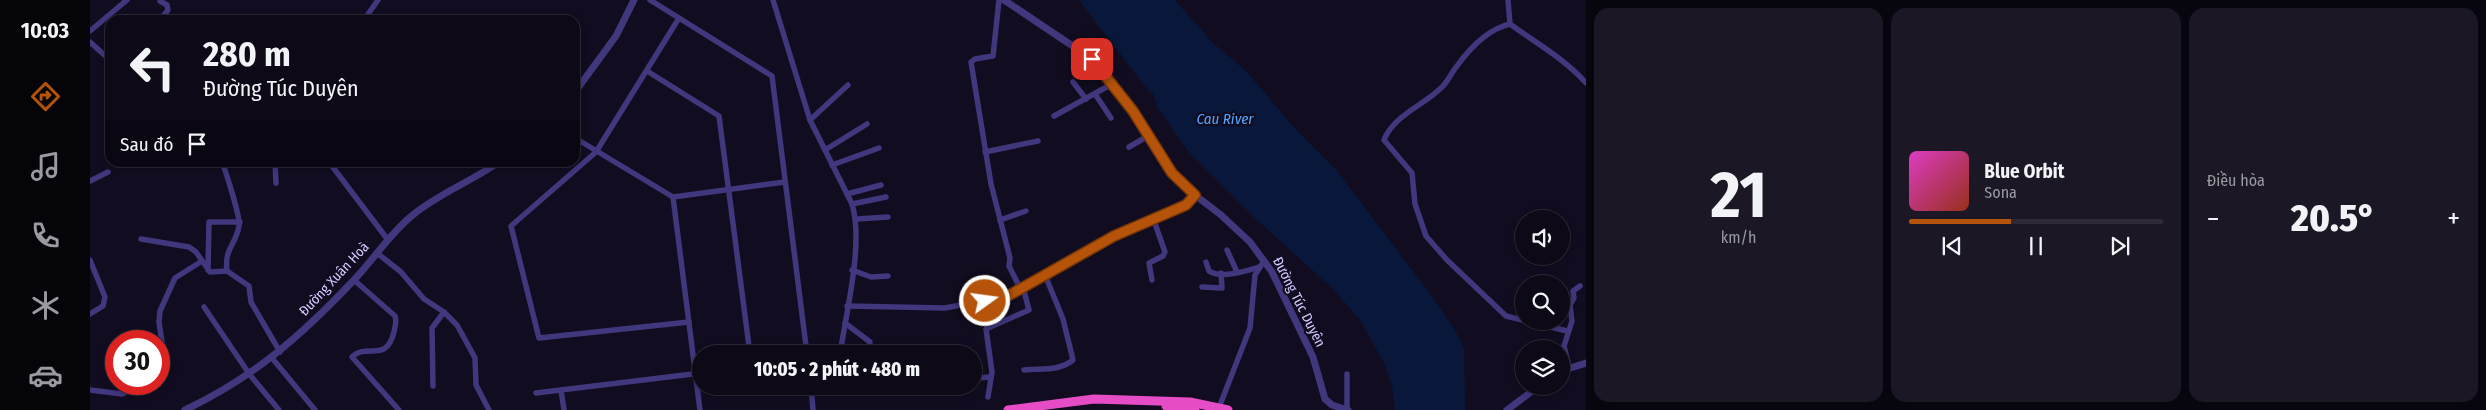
<!DOCTYPE html>
<html lang="vi">
<meta charset="utf-8">
<style>
:root{--surface:#0d0917;--page:#1b1724;--text:#f1f3f6;--muted:#9a9aa1;--line:#2d2a36;--accent:#b45309}
body{margin:0;font-family:"Fira Sans Condensed",sans-serif;background:var(--page);color:var(--text);height:100vh;display:flex;flex-direction:column;font-size:19px;white-space:nowrap}
*{box-sizing:border-box;margin:0}
p{font-size:16px;color:var(--muted)}
.icon{flex:none;width:28px;height:28px;fill:none;stroke:currentColor;stroke-width:2;stroke-linecap:round;stroke-linejoin:round}
.map{position:relative;flex:1;overflow:hidden}
.sheet{display:flex;flex-direction:column;gap:8px;padding:8px;background:#07050d;width:900px}
.sheet>*{flex:none}
.banner{position:absolute;left:15px;top:15px;width:475px;height:152px;border-radius:15px;box-shadow:0 2px 8px #0003,0 0 0 1px var(--line);background:#0d0917;color:var(--text);overflow:hidden}
.buttons{position:absolute;left:1425px;top:210px;display:grid;gap:10px}
.buttons a{display:grid;place-items:center;width:55px;height:55px;border-radius:50%;background:var(--surface);box-shadow:0 2px 8px #0003,0 0 0 1px var(--line);font-size:25px}
.speed{position:absolute;left:15px;top:330px;display:flex;gap:10px;font-size:25px;font-weight:700;text-align:center}
.speed>*{display:grid;place-content:center;width:65px;height:65px;border-radius:50%;background:var(--surface);box-shadow:0 2px 8px #0003,0 0 0 1px var(--line);line-height:1}
.speed .limit{border:8px solid #d22;background:#fff;color:#111}
.pin{position:absolute;display:grid;place-items:center;width:42px;height:42px;color:#fff;margin:-21px;border-radius:10px;box-shadow:0 2px 8px #0006}
.me{position:absolute;width:55px;margin:-28px;rotate:76deg;stroke-linejoin:round;filter:drop-shadow(0 0 4px #0008)}
.turn{display:flex;align-items:center;gap:18px;height:105px;padding:0 15px;font-size:22px}
.turn .icon{width:65px;height:65px;stroke-width:2.5}
.turn b{display:block;font-size:35px;line-height:42px}
.then{display:flex;align-items:center;height:48px;padding:0 15px;background:#0003;gap:10px;font-size:19px}
.big{font-size:38px;font-weight:800;line-height:1.1}
.sheet .widget{flex:1;display:flex;flex-direction:column;justify-content:center;gap:8px;min-width:0;padding:0 18px;border-radius:15px;background:var(--page)}
.sheet .dial{align-items:center;gap:0}
.dial b{font-size:65px;line-height:1}
.song{display:flex;align-items:center;gap:15px}
.cover{width:60px;height:60px;border-radius:8px;background:linear-gradient(135deg,hsl(310 70% 55%),hsl(10 70% 35%))}
.played{height:5px;border-radius:2px;background:linear-gradient(90deg,var(--accent) 40%,var(--line) 40%)}
.keys{display:flex;justify-content:space-around;direction:ltr}
.heat{display:flex;justify-content:space-between;align-items:center;font-size:28px;direction:ltr}
.sheet .tiles{flex:1;display:grid;gap:8px;grid-template-columns:repeat(3,1fr)}
.trip{position:absolute;left:602px;top:345px;width:290px;height:50px;border-radius:25px;background:var(--surface);box-shadow:0 2px 8px #0003,0 0 0 1px var(--line);font-weight:800;line-height:50px;text-align:center}
main{display:flex;flex:1;min-height:0}
.menu{display:flex;flex-direction:column;width:90px;justify-content:space-around;align-items:center;background:#050409;color:var(--muted)}
.menu .icon{width:35px;height:35px}
.menu .active{color:var(--accent)}
.menu b{font-size:22px;color:var(--text)}
.map>svg:first-child{display:block}
.water{fill:#09173b}
.lines{fill:none;stroke-linecap:round;stroke-linejoin:round}
.minor{stroke:#40377d;stroke-width:5.5}
.tertiary{stroke:#40377d;stroke-width:7}
.trunk{stroke:#e54cc6;stroke-width:9}
.route-casing{stroke:#753606;stroke-width:12}
.route{stroke:#b45309;stroke-width:9}
.labels{text-anchor:middle;dominant-baseline:central;stroke-width:4.5;stroke-linejoin:round;paint-order:stroke}
.street-label{font-size:14px;fill:#d5caff;stroke:#110c1f}
.water-label{font-size:15px;font-style:italic;fill:#59a4fe;stroke:#110c1f}
</style>
<main>
<nav class="menu">
<b>10:03</b>
<svg class="icon active" aria-label="directions" viewBox="0 0 24 24"><path d="M12 3l9 9-9 9-9-9zM9 14v-3h6M13 9l2 2-2 2"/></svg>
<svg class="icon" aria-label="music" viewBox="0 0 24 24"><path d="M9 18V5l10-2v13"/><circle cx="6" cy="18" r="3"/><circle cx="16" cy="16" r="3"/></svg>
<svg class="icon" aria-label="phone" viewBox="0 0 24 24"><path d="M5 4h4l2 5-3 2q2 4 5 5l2-3 5 2v4C11 20 4 13 5 4z"/></svg>
<svg class="icon" aria-label="climate" viewBox="0 0 24 24"><path d="M12 3v18M4 7l16 10M4 17L20 7"/></svg>
<svg class="icon" aria-label="car" viewBox="0 0 24 24"><path d="M5 17H2v-5l4-1 3-4h7l3 4 3 1v5h-3M9 17h6M6 11h13"/><circle cx="7" cy="17" r="2"/><circle cx="17" cy="17" r="2"/></svg>
</nav>
<div class="map">
<svg width="1496" height="410" viewBox="0 0 1496 410">
<rect width="100%" height="100%" fill="#110c1f"/>
<polygon class="water" points="989,0 1085,0 1122,42 1157,72 1208,132 1247,171 1339,292 1365,330 1374,348 1375,410 1305,410 1302,386 1295,365 1270,320 1242,288 1168,221 1098,151 1067,107 1064,95 1053,84"/>
<g class="lines">
<g class="minor">
<polyline points="560,0 682,76 717,354"/>
<path d="M683,0L720,120L762,204C774,243 756,313 750,354"/>
<polyline points="909,0 903,56 885,59 881,62 901,184 920,258 919,266 930,288"/>
<path d="M1418,0L1420,24C1446,43 1475,59 1496,83"/>
<polyline points="589,18 506,152 421,226 449,338 599,322"/>
<polyline points="70,20 78,10 77,5 70,1"/>
<polyline points="274,20 288,0"/>
<path d="M1420,24C1398,29 1380,48 1367,66C1361,73 1358,82 1351,88C1334,105 1303,116 1294,140L1322,173L1325,204L1336,236L1357,260L1416,316L1477,331"/>
<polyline points="0,31 37,0"/>
<polyline points="0,42 20,60"/>
<polyline points="557,71 629,116 660,354"/>
<polyline points="983,82 996,99"/>
<polyline points="1005,94 1021,118"/>
<polyline points="964,116 1022,84"/>
<polyline points="720,120 758,85"/>
<polyline points="485,138 583,197 610,410"/>
<polyline points="1039,147 1058,136"/>
<polyline points="735,150 777,124"/>
<polyline points="895,152 948,141"/>
<path d="M132,162C136,172 151,219 149,226C146,245 134,248 137,271L159,286L161,302L190,352"/>
<polyline points="185,162 186,183"/>
<polyline points="742,165 789,148"/>
<polyline points="242,166 298,240"/>
<polyline points="0,181 18,172"/>
<polyline points="757,194 791,185"/>
<polyline points="583,197 695,182"/>
<polyline points="762,204 796,197"/>
<polyline points="767,219 798,217"/>
<polyline points="910,220 936,211"/>
<polyline points="51,239 99,247 106,252 120,272 137,271"/>
<polyline points="1137,250 1147,272"/>
<polyline points="287,253 311,272 334,299 354,312 367,325 385,358 386,385 399,410"/>
<polyline points="0,260 15,297 13,306 0,314"/>
<path d="M1116,262L1119,271C1131,279 1156,271 1169,267"/>
<polyline points="118,270 119,222 150,222"/>
<polyline points="762,270 781,277 798,276"/>
<path d="M264,280L305,316C307,322 305,327 304,332C296,364 277,342 262,357L309,410"/>
<polyline points="1062,280 1059,263 1073,256 1075,252 1063,218"/>
<polyline points="1112,287 1132,288 1131,273"/>
<polyline points="757,306 855,308 913,297 1024,236 1096,205 1105,195"/>
<polyline points="114,307 160,375 189,410"/>
<polyline points="755,323 780,342 779,354"/>
<polyline points="182,358 225,410"/>
<polyline points="1479,367 1474,346 1482,321 1480,305 1484,298 1483,291 1490,286"/>
<path d="M934,370C951,368 968,372 983,360L973,319L955,275"/>
<polyline points="69,371 75,363 69,322 70,311 85,278 112,261"/>
<polyline points="1257,374 1257,410"/>
<polyline points="885,378 901,377"/>
<polyline points="343,386 342,328 354,312"/>
<polyline points="721,386 723,410"/>
<polyline points="0,390 32,394 50,384"/>
<polyline points="471,390 474,410"/>
<polyline points="446,393 611,373"/>
<polyline points="898,397 902,372 896,329 939,310 933,287"/>
<polyline points="1130,405 1160,328 1165,275 1174,261"/>
</g>
<g class="tertiary">
<polyline points="914,0 1002,59 1043,111 1082,173 1105,195 1131,215 1160,242 1182,272 1223,357 1235,399 1242,405 1258,410"/>
<polyline points="485,92 526,36 544,0"/>
<polyline points="1471,371 1496,363"/>
<path d="M95,410C164,377 211,336 263,281C284,259 301,232 324,214C350,193 382,181 409,162"/>
<polyline points="1417,410 1449,386"/>
</g>
<g class="trunk">
<polyline points="1076,406 1105,410"/>
<polyline points="918,410 1004,399 1100,402 1138,410"/>
</g>
</g>
<g class="lines">
<defs>
<polyline id="route" points="895,301 916,297 1024,236 1096,205 1105,195 1082,173 1043,111 1002,59"/>
</defs>
<use href="#route" class="route-casing"/>
<use href="#route" class="route"/>
</g>
<g class="labels">
<g class="street-label">
<text transform="translate(244 279) rotate(-47)">Đường Xuân Hoà</text>
<text transform="translate(1209 302) rotate(63)">Đường Túc Duyên</text>
</g>
<g class="water-label">
<text x="1135" y="119">Cau River</text>
</g>
</g>
</svg>
<div class="buttons">
<a><svg class="icon" aria-label="sound" viewBox="0 0 24 24"><path d="M4 9h4l5-4v14l-5-4H4zM17 9q2 3 0 6"/></svg></a>
<a><svg class="icon" aria-label="search" viewBox="0 0 24 24"><circle cx="10" cy="10" r="6"/><path d="M15 15l6 6"/></svg></a>
<a><svg class="icon" aria-label="layers" viewBox="0 0 24 24"><path d="M12 4l9 5-9 5-9-5zM3 14l9 5 9-5"/></svg></a>
</div>
<div class="speed"><div class="limit">30</div></div>
<div class="pin" style="left:1002px;top:59px;background:#d93025"><svg class="icon" aria-label="arrive" viewBox="0 0 24 24"><path d="M6 21V4h12l-3 4 3 4H6"/></svg></div>
<svg class="me" style="left:895px;top:301px" viewBox="-20 -20 40 40"><circle r="17" fill="#b45309" stroke="#fff" stroke-width="3"/><path d="M0-11L8 9 0 5-8 9z" fill="#fff"/></svg>
<div class="trip">10:05 · 2 phút · 480 m</div>
<div class="banner">
<div class="turn"><svg class="icon" aria-label="left" viewBox="0 0 24 24"><path d="M17 20v-9H6M10 6l-5 5 5 5"/></svg><div><b>280 m</b>Đường Túc Duyên</div></div>
<div class="then">Sau đó<svg class="icon" aria-label="arrive" viewBox="0 0 24 24"><path d="M6 21V4h12l-3 4 3 4H6"/></svg></div>
</div>
</div>
<section class="sheet">
<div class="tiles">
<div class="widget dial"><b>21</b><p>km/h</p></div>
<div class="widget">
<div class="song"><i class="cover"></i><div><b>Blue Orbit</b><p>Sona</p></div></div>
<div class="played"></div>
<div class="keys"><svg class="icon" aria-label="previous" viewBox="0 0 24 24"><path d="M18 5L8 12l10 7zM5 5v14"/></svg><svg class="icon" aria-label="pause" viewBox="0 0 24 24"><path d="M8 5v14M16 5v14"/></svg><svg class="icon" aria-label="next" viewBox="0 0 24 24"><path d="M6 5l10 7-10 7zM19 5v14"/></svg></div>
</div>
<div class="widget"><p>Điều hòa</p>
<div class="heat"><a>−</a><b class="big">20.5°</b><a>+</a></div>
</div>
</div>
</section>
</main>
